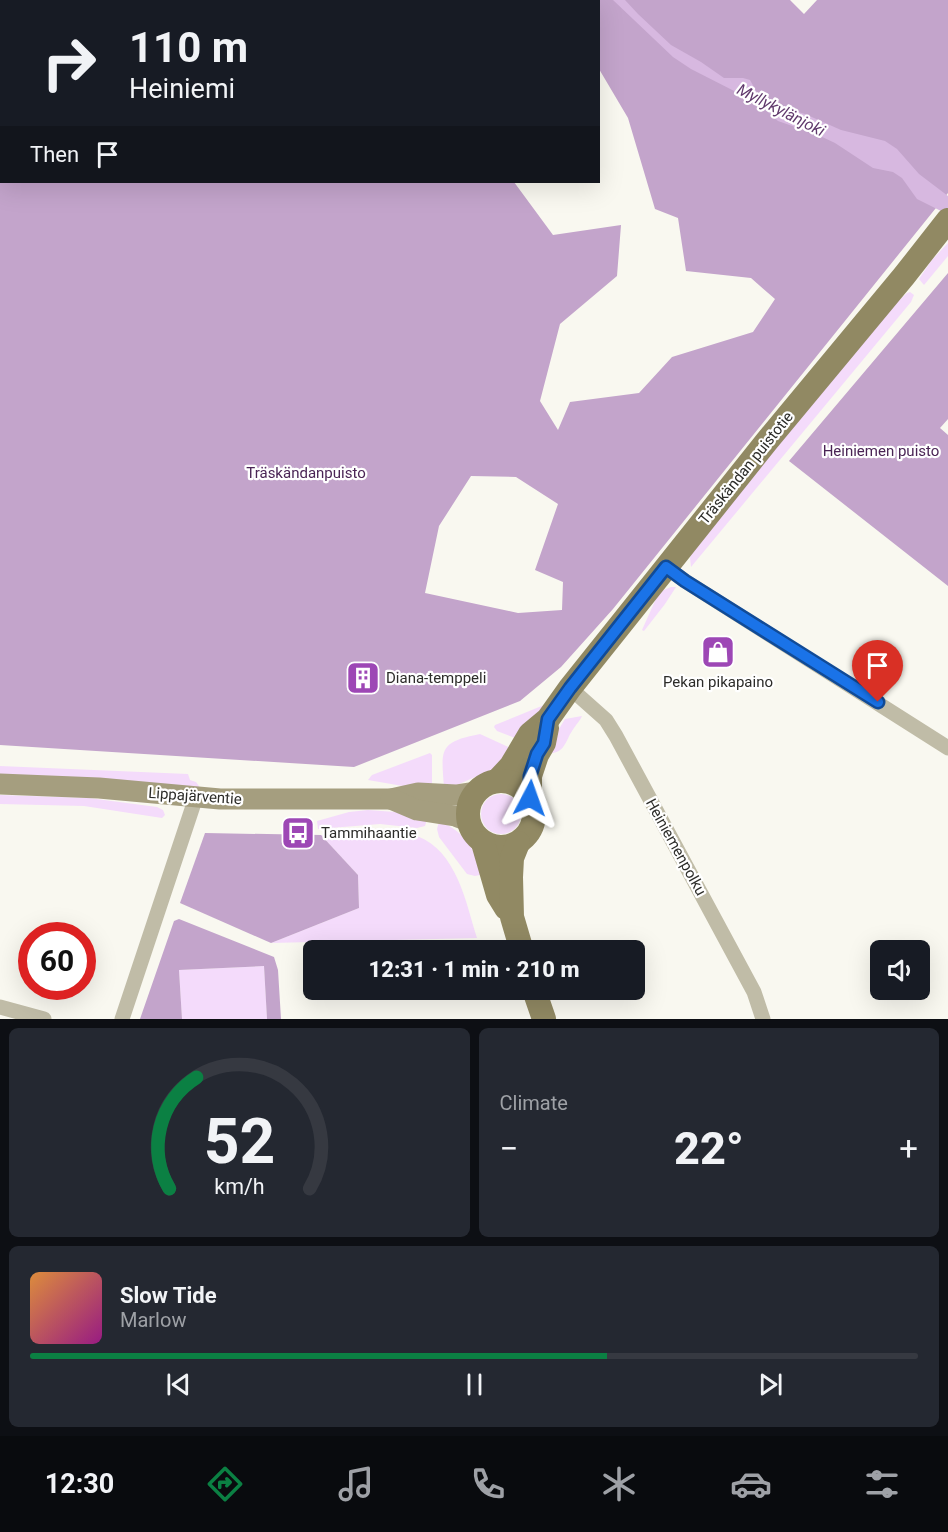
<!DOCTYPE html>
<meta charset="utf-8">
<style>
:root{--surface:#171b24;--page:#242831;--text:#f1f3f6;--muted:#9ea1a6;--line:#363941;--accent:#0b8043}
body{margin:0;font-family:Roboto,sans-serif;background:var(--page);color:var(--text);height:100vh;display:flex;flex-direction:column;font-size:22px;white-space:nowrap}
*{box-sizing:border-box;margin:0}
p{font-size:20px;color:var(--muted)}
.icon{flex:none;width:33px;height:33px;fill:none;stroke:currentColor;stroke-width:2;stroke-linecap:round;stroke-linejoin:round}
.map{position:relative;height:1019px;overflow:hidden}
.sheet{display:flex;flex-direction:column;gap:9px;padding:9px;background:#0d0f14;flex:1}
.sheet>*{flex:none}
.top-card{position:absolute;left:0px;top:0px;width:600px;height:183px;box-shadow:0 6px 24px #0002;background:#171b24;color:var(--text);overflow:hidden}
.buttons{position:absolute;left:870px;top:940px;display:grid;gap:12px}
.buttons a{display:grid;place-items:center;width:60px;height:60px;border-radius:9px;background:var(--surface);box-shadow:0 6px 24px #0002;font-size:30px}
.speed{position:absolute;left:18px;top:922px;display:flex;gap:12px;font-size:30px;font-weight:700;text-align:center}
.speed>*{display:grid;place-content:center;width:78px;height:78px;border-radius:50%;background:var(--surface);box-shadow:0 6px 24px #0002;line-height:1}
.speed .limit{border:9px solid #d22;background:#fff;color:#111}
.pin{position:absolute;display:grid;place-items:center;width:51px;height:51px;color:#fff;margin:-62px -26px;border-radius:50% 50% 50% 0;rotate:-45deg;box-shadow:0 0 6px #0007}
.pin .icon{rotate:45deg}
.me{position:absolute;width:66px;margin:-33px;rotate:4deg;stroke-linejoin:round;filter:drop-shadow(0 0 4px #0008)}
.turn{display:flex;align-items:center;gap:21px;height:126px;padding:0 30px;font-size:27px}
.turn .icon{width:78px;height:78px;stroke-width:2.5}
.turn b{display:block;font-size:42px;line-height:51px}
.then{display:flex;align-items:center;height:57px;padding:0 30px;background:#0003;gap:12px;font-size:22px}
.big{font-size:45px;font-weight:800;line-height:1.1}
.sheet .tile{flex:1;display:flex;flex-direction:column;justify-content:center;gap:9px;min-width:0;padding:0 21px;border-radius:9px;background:var(--page)}
.sheet .dial{align-items:center;gap:0}
.dial svg{height:156px;overflow:visible;fill:none;stroke:var(--line);stroke-width:7;stroke-linecap:round;text-anchor:middle}
.dial text{fill:var(--text);stroke:none}
.song{display:flex;align-items:center;gap:18px}
.cover{width:72px;height:72px;border-radius:9px;background:linear-gradient(135deg,hsl(30 70% 55%),hsl(310 70% 35%))}
.played{height:6px;border-radius:3px;background:linear-gradient(90deg,var(--accent) 65%,var(--line) 65%)}
.keys{display:flex;justify-content:space-around;direction:ltr}
.heat{display:flex;justify-content:space-between;align-items:center;font-size:33px;direction:ltr}
.sheet .tiles{flex:1;display:grid;gap:9px;grid-template-columns:1fr 1fr}
.tile:last-child{grid-column:span 2}
.trip{position:absolute;left:303px;top:940px;width:342px;height:60px;border-radius:9px;background:var(--surface);box-shadow:0 6px 24px #0002;font-weight:800;line-height:60px;text-align:center}
.menu{display:flex;height:96px;justify-content:space-around;align-items:center;background:#090b0e;color:var(--muted)}
.menu .icon{width:42px;height:42px}
.menu .selected{color:var(--accent)}
.menu b{font-size:27px;color:var(--text)}
.map>svg:first-child{display:block}
.green{fill:#f4dbfb}
.forest{fill:#c3a4cb;fill-rule:evenodd}
.water{fill:#d7b8e0}
.lines{fill:none;stroke-linecap:round;stroke-linejoin:round}
.street{stroke:#c0bca7;stroke-width:15}
.secondary{stroke:#a59e7f;stroke-width:21}
.primary{stroke:#918963;stroke-width:24}
.route-casing{stroke:#114b97;stroke-width:15}
.route{stroke:#1a73e8;stroke-width:10}
.labels{text-anchor:middle;dominant-baseline:central;stroke-width:4.5;stroke-linejoin:round;paint-order:stroke}
.park-label{font-size:15px;fill:#4a2455;stroke:#fff}
.street-label{font-size:15px;fill:#2c2c29;stroke:#fff}
.poi-label{font-size:15px;fill:#2c2c29;stroke:#fff;text-anchor:start}
.water-label{font-size:16px;font-style:italic;fill:#60396c;stroke:#fff}
</style>
<div class="map">
<svg width="948" height="1019" viewBox="0 0 948 1019">
<rect width="100%" height="100%" fill="#f9f8f0"/>
<g class="green">
<polygon points="948,243 948,256 924,285 919,279 931,261"/>
<polygon points="910,292 914,295 911,302 691,567 690,558 692,549 895,304 907,293"/>
<polygon points="671,587 676,587 665,604 644,631 642,630 659,592"/>
<polygon points="544,705 520,740 497,731 494,727 495,725"/>
<path d="M582,716C580,721 577,723 574,728C565,740 566,754 548,753L551,742L565,719Z"/>
<path d="M480,734L513,749L493,769L457,785L444,787C441,749 439,742 480,734Z"/>
<polygon points="430,753 432,755 432,788 420,789 368,780 372,775"/>
<polygon points="0,766 188,774 190,780 196,782 201,789 0,777"/>
<circle cx="501" cy="814" r="20"/>
<polygon points="0,795 89,798 157,807 163,810 165,815 162,818 84,806 0,804"/>
<polygon points="368,810 395,812 427,819 425,826 417,828 380,824 318,829 317,821 349,812"/>
<path d="M439,821C465,831 474,851 485,874L475,876L467,874L439,837L437,829Z"/>
<path d="M385,832C395,833 408,832 417,836C457,851 466,903 477,938L271,943L359,908L358,875L321,835Z"/>
<polygon points="264,966 267,1019 182,1019 179,970"/>
</g>
<g class="forest">
<path d="M0,0H790L804,14L817,0H948V193L613,609L561,667L520,701L354,767L0,745ZM2,2H598L599,69L628,118L655,209L678,218L686,271L751,278L775,299L753,332L672,357L639,393L570,402L558,430L540,401L560,324L617,276L621,225L553,235L514,182H2ZM471,476L516,477L558,504L535,570L563,582L562,610L518,613L425,593L439,526Z"/>
<polygon points="948,273 948,419 940,428 948,435 948,586 789,461"/>
<polygon points="205,833 321,835 358,875 359,908 271,943 180,903"/>
<polygon points="179,919 274,957 278,970 281,1019 267,1019 264,966 179,970 182,1019 140,1019 174,921"/>
</g>
<polygon class="water" points="613,0 625,0 638,14 671,45 701,62 724,78 743,78 750,80 760,98 771,104 805,114 841,130 885,141 897,149 919,174 948,196 948,216 945,213 917,199 902,178 893,172 873,168 835,143 818,135 778,121 767,111 744,96 691,69 673,57"/>
<g class="lines">
<g class="street">
<polyline points="666,567 685,581 948,748"/>
<polyline points="570,688 606,720 616,736 754,992 763,1019"/>
<polyline points="0,1007 44,1019"/>
<polyline points="122,1019 196,797"/>
</g>
<g class="secondary">
<polyline points="0,784 99,788 220,799 391,799 418,793 456,795 475,792"/>
<polyline points="391,799 417,810 455,816 468,821"/>
</g>
<g class="primary">
<polyline points="498,780 511,766 530,734 548,719 570,688 767,441 904,276 948,220"/>
<circle cx="501" cy="814" r="33"/>
<polyline points="530,798 530,776 537,755 544,743 547,728"/>
<polyline points="483,843 498,895 506,908"/>
<polyline points="518,843 512,858 511,877 512,917 522,951"/>
<polyline points="534,990 544,1019"/>
</g>
</g>
<g class="lines">
<defs>
<polyline id="route" points="530,798 530,776 537,754 544,743 548,719 570,688 666,567 685,581 878,702"/>
</defs>
<use href="#route" class="route-casing"/>
<use href="#route" class="route"/>
</g>
<defs>
<symbol id="shop-square" viewBox="-11 -11 22 22"><rect x="-9" y="-9" width="18" height="18" rx="4" fill="#9d47b5" stroke="#fff"/><path d="M-5-2.5h2.3a2.7 3.5 0 0 1 5.4 0H5L5.5 6h-11ZM-1.5-2.5h3a1.5 2.3 0 0 0-3 0Z" fill="#fff"/></symbol>
<symbol id="building-square" viewBox="-11 -11 22 22"><rect x="-9" y="-9" width="18" height="18" rx="4" fill="#9d47b5" stroke="#fff"/><path d="M-4-6H4V6H1V3H-1V6H-4ZM-2.5-4.3h1.7v1.8h-1.7ZM.8-4.3h1.7v1.8H.8ZM-2.5-1h1.7V.8h-1.7ZM.8-1h1.7V.8H.8Z" fill="#fff"/></symbol>
<symbol id="bus-square" viewBox="-11 -11 22 22"><rect x="-9" y="-9" width="18" height="18" rx="4" fill="#9d47b5" stroke="#fff"/><path d="M-5-6H5V4H4V6H2V4H-2V6H-4V4H-5ZM-3.5-4V0h7V-4ZM-3.5 1.2v1.5H-2V1.2ZM2 1.2v1.5H3.5V1.2Z" fill="#fff"/></symbol>
</defs>
<g fill-rule="evenodd">
<use href="#shop-square" x="699" y="633" width="38" height="38"/>
<use href="#building-square" x="344" y="659" width="38" height="38"/>
<use href="#bus-square" x="279" y="814" width="38" height="38"/>
</g>
<g class="labels">
<g class="park-label">
<text x="881" y="451">Heiniemen puisto</text>
<text x="306" y="473">Träskändanpuisto</text>
</g>
<g class="street-label">
<text transform="translate(746 468) rotate(-51)">Träskändan puistotie</text>
<text transform="translate(195 796) rotate(4)">Lippajärventie</text>
<text transform="translate(676 847) rotate(61)">Heiniemenpolku</text>
</g>
<g class="poi-label">
<text x="386" y="678">Diana-temppeli</text>
<text x="718" y="682" text-anchor="middle">Pekan pikapaino</text>
<text x="321" y="833">Tammihaantie</text>
</g>
<g class="water-label">
<text transform="translate(781 110) rotate(27)">Myllykylänjoki</text>
</g>
</g>
</svg>
<div class="buttons">
<a><svg class="icon" aria-label="sound" viewBox="0 0 24 24"><path d="M4 9h4l5-4v14l-5-4H4zM17 9q2 3 0 6"/></svg></a>
</div>
<div class="speed"><div class="limit">60</div></div>
<div class="pin" style="left:878px;top:702px;background:#d93025"><svg class="icon" aria-label="arrive" viewBox="0 0 24 24"><path d="M6 21V4h12l-3 4 3 4H6"/></svg></div>
<svg class="me" style="left:530px;top:798px" viewBox="-20 -20 40 40"><path d="M0-17L14 15 0 8-14 15z" fill="#1a73e8" stroke="#fff" stroke-width="4"/></svg>
<div class="trip">12:31 · 1 min · 210 m</div>
<div class="top-card">
<div class="turn"><svg class="icon" aria-label="right" viewBox="0 0 24 24"><path d="M7 20v-9h11M14 6l5 5-5 5"/></svg><div><b>110 m</b>Heiniemi</div></div>
<div class="then">Then<svg class="icon" aria-label="arrive" viewBox="0 0 24 24"><path d="M6 21V4h12l-3 4 3 4H6"/></svg></div>
</div>
</div>
<section class="sheet">
<div class="tiles">
<div class="tile dial"><svg viewBox="0 0 100 80">
<path d="M14 69A42 42 0 1 1 86 69"/>
<path d="M14 69A42 42 0 0 1 28 12" stroke="#0b8043"/>
<text x="50" y="56" font-size="32" font-weight="700">52</text>
<text x="50" y="72" font-size="11">km/h</text>
</svg></div>
<div class="tile"><p>Climate</p>
<div class="heat"><a>−</a><b class="big">22°</b><a>+</a></div>
</div>
<div class="tile">
<div class="song"><i class="cover"></i><div><b>Slow Tide</b><p>Marlow</p></div></div>
<div class="played"></div>
<div class="keys"><svg class="icon" aria-label="previous" viewBox="0 0 24 24"><path d="M18 5L8 12l10 7zM5 5v14"/></svg><svg class="icon" aria-label="pause" viewBox="0 0 24 24"><path d="M8 5v14M16 5v14"/></svg><svg class="icon" aria-label="next" viewBox="0 0 24 24"><path d="M6 5l10 7-10 7zM19 5v14"/></svg></div>
</div>
</div>
</section>
<nav class="menu">
<b>12:30</b>
<svg class="icon selected" aria-label="directions" viewBox="0 0 24 24"><path d="M12 3l9 9-9 9-9-9zM9 14v-3h6M13 9l2 2-2 2"/></svg>
<svg class="icon" aria-label="music" viewBox="0 0 24 24"><path d="M9 18V5l10-2v13"/><circle cx="6" cy="18" r="3"/><circle cx="16" cy="16" r="3"/></svg>
<svg class="icon" aria-label="phone" viewBox="0 0 24 24"><path d="M5 4h4l2 5-3 2q2 4 5 5l2-3 5 2v4C11 20 4 13 5 4z"/></svg>
<svg class="icon" aria-label="climate" viewBox="0 0 24 24"><path d="M12 3v18M4 7l16 10M4 17L20 7"/></svg>
<svg class="icon" aria-label="car" viewBox="0 0 24 24"><path d="M5 17H2v-5l4-1 3-4h7l3 4 3 1v5h-3M9 17h6M6 11h13"/><circle cx="7" cy="17" r="2"/><circle cx="17" cy="17" r="2"/></svg>
<svg class="icon" aria-label="filters" viewBox="0 0 24 24"><path d="M4 7h16M4 17h16"/><circle cx="9" cy="7" r="2"/><circle cx="15" cy="17" r="2"/></svg>
</nav>
